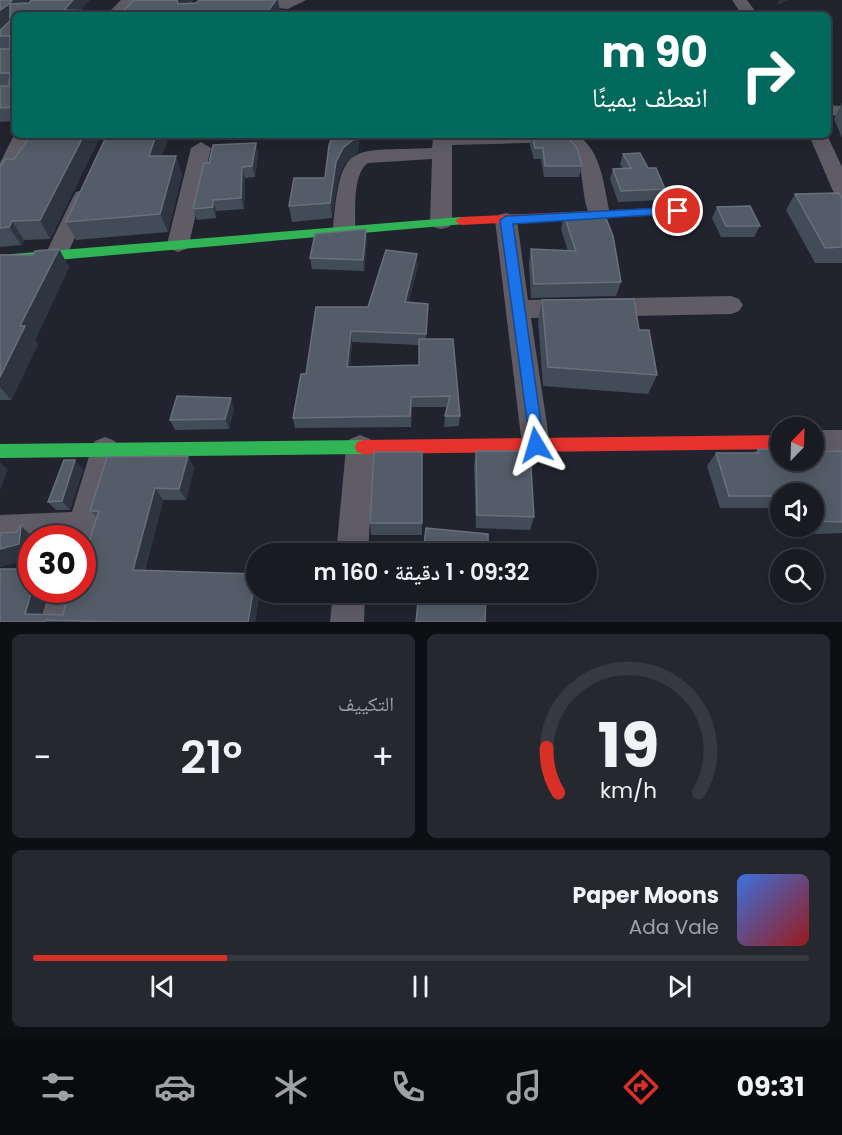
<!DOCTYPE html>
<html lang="ar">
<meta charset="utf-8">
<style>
:root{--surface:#191b22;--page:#26282f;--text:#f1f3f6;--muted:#9fa1a5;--line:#373940;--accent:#d93025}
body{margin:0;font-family:Poppins,"Noto Naskh Arabic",sans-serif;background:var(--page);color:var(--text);direction:rtl;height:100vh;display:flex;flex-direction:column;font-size:22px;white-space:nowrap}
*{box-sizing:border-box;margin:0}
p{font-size:20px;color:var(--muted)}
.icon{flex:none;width:33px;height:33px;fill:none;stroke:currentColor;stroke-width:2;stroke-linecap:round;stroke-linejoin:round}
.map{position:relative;height:622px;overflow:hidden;direction:ltr}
.drawer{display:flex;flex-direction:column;gap:12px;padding:12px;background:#0e0f13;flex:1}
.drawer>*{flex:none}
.hud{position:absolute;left:12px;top:12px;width:819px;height:126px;border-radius:9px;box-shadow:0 3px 15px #0003,0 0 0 2px var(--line);direction:rtl;background:#00695c;color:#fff;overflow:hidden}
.needle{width:39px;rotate:23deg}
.controls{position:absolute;left:770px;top:417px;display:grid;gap:12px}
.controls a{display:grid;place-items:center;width:54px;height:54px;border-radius:50%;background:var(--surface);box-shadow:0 3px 15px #0003,0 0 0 2px var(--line);font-size:30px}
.speed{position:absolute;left:18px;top:525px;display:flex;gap:12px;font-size:30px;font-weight:700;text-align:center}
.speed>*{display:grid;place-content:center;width:78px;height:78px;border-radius:50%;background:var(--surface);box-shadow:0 3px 15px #0003,0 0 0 2px var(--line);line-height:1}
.speed .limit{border:9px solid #d22;background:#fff;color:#111}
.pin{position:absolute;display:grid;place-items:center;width:51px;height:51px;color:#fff;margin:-26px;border:3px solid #fff;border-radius:50%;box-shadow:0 2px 6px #0007}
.me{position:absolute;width:66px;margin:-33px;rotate:353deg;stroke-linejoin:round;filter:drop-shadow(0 0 4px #0008)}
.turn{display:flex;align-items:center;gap:21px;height:126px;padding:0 24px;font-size:27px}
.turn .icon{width:78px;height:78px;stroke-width:2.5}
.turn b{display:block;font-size:42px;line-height:51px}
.big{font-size:45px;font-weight:600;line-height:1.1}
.drawer .widget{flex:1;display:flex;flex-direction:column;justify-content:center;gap:9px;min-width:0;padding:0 21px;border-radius:9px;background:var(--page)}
.drawer .dial{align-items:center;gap:0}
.dial svg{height:156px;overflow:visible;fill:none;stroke:var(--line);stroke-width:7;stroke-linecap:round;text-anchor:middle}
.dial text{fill:var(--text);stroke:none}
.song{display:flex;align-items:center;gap:18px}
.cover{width:72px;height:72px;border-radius:9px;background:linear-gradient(135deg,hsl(220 70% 55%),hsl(0 70% 35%))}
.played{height:6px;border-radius:3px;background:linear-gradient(90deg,var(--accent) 25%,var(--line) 25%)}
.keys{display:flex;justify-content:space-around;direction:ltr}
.heat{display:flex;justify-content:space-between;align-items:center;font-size:33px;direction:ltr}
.drawer .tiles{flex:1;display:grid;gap:12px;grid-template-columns:1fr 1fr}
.widget:last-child{grid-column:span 2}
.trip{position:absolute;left:246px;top:543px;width:351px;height:60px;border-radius:30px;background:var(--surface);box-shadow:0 3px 15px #0003,0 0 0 2px var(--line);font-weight:600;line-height:60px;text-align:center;direction:rtl}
.tabs{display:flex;height:96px;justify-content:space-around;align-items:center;background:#0a0b0e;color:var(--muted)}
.tabs .icon{width:42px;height:42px}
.tabs .on{color:var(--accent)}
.tabs b{font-size:27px;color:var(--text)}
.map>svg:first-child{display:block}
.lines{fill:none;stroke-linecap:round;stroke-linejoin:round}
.street{fill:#5f5c65;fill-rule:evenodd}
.fast{fill:#30b455;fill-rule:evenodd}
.jam{fill:#e5322d;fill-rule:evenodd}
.wall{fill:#424c58;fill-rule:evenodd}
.shaded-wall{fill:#2e3541}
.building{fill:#535c68;stroke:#68707c;stroke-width:1.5}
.route{fill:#1a73e8;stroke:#114b97;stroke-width:1.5}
</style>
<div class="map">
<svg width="842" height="622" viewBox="0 0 842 622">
<rect width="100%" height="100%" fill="#21242e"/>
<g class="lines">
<g class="street">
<polygon points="121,0 137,0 123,15 106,15"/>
<polygon points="226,0 306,0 288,9 233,4"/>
<polygon points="732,0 747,0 758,15 742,15"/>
<polygon points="828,105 842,106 842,116 828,115"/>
<polygon points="15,133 32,135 10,183 7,188 0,190 0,163"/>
<path d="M439,135H577C602,150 604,188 610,214L606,219H592C577,196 590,158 562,142L452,145V222L449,227L441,229L433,227L430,222L432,159L368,163C352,174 356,211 355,229L352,234L344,236L336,234L333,229C341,138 350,152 432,148L433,140Z"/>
<polygon points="809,135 827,135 842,167 842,196 835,194 832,189"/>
<polygon points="201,142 211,148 189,244 186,249 178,252 170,249 167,244 191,148"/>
<polygon points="83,190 90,192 93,197 67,255 64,261 56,263 48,261 45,255 73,197 76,192"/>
<polygon points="506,213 514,215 517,220 528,300 731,296 739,299 743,305 739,311 731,314 531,318 550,445 546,454 536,457 526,454 522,445 495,220 498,215"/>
<rect x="813" y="430" width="29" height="24"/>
<polygon points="360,435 370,439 374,448 368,554 336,554 346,448 350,439"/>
<polygon points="105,437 115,441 119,450 90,549 82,552 82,538 32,538 32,543 0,545 0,515 72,512 91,450 95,441"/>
<polygon points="49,590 81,590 74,622 40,622"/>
<polygon points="333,592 365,592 364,622 330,622"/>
</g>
<g class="fast">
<polygon points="461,217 465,218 467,221 465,224 0,265 0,255"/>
<polygon points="363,440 369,442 371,447 369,452 363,454 0,458 0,444"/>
</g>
<g class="jam">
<polygon points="678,207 684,211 682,214 461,225 455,221 461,217"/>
<polygon points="780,435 780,449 363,454 357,452 355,447 357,442 363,440"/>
</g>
</g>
<g class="wall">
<polygon points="0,0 28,0 25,4 80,10 122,12 134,0 193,0 190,4 280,11 277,15 15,15 15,121 0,122 0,30 10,21"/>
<polygon points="842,103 842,138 834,119"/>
<polygon points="31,135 101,135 50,239 24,240 21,245 0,247 0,167 14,159"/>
<polygon points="107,135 169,135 162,156 182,174 168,232 76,240 66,222"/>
<polygon points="333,135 358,135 359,146 357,153 344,164 338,178 332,218 292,222 289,206 325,178"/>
<polygon points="532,135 582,166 579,177 544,177 541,159 534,159 530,145"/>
<polygon points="256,143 258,154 255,177 245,178 244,209 216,211 216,218 197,220 193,209 209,163"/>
<polygon points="623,154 648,168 665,189 661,200 618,202 610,179 613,169 623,168 620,164"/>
<polygon points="795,194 842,198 842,263 815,263 786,210"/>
<polygon points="717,207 760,226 754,237 721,237 712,218"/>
<polygon points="564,215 621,282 616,296 531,298 529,263 531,249 568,251 561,229"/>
<polygon points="367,240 364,271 312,269 310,258"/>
<polygon points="59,249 69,267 35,340 38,344 11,400 0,400 0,255 33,255"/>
<path d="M418,266L408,303L428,304L426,339L460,416L459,426L444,427L445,416L447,407H412L411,427L295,428L293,418L306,374L368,307ZM352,342L419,345V365L350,367Z"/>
<polygon points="542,300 657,375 648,394 543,386 538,320"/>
<polygon points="234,408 229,429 175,430 170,420"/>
<polygon points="758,449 780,460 842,451 842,533 819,534 782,532 780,526 813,526 813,494 780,494 780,526 775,508 720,508 707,466 716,453 754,453"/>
<polygon points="476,451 534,517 530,530 476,528 474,465"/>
<polygon points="422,452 422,535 371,535 370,523"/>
<polygon points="188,456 194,468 186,500 163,500 145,570 260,592 255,622 0,622 32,590 47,590 41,615 63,615 82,590 97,518 90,511"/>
<polygon points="83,469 70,510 56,510 48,502"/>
</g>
<g class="shaded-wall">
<polygon points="12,0 28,0 15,17 0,28 0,10"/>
<polygon points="73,0 90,0 76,15 64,10"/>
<polygon points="177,0 193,0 180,14"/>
<polygon points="276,0 278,0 280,11 277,15 265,15"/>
<polygon points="779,0 789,0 777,5"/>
<polygon points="84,135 101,135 50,239 40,220"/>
<polygon points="156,135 169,135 156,174 149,156"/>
<polygon points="356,135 358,135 359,146 357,153 344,164 338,178 332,218 330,203 336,162 343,148"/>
<polygon points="256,143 258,154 255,177 252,166"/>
<polygon points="176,156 182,174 168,232 160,214"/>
<polygon points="242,167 245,178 244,209 241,198"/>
<polygon points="213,200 216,211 216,218 213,207"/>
<polygon points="12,221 24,240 21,245 9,227"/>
<polygon points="366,229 367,240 364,271 363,260"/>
<polygon points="59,249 69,267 35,340 38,344 11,400 0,387 0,377 20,326"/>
<polygon points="417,254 418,266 405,314 405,302"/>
<polygon points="351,331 352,342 349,378 347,367"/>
<polygon points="231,398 234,408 229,429 225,419"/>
<polygon points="188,456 194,468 186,500 179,489"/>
<polygon points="75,460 83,469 70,510 62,501"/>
<polygon points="0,462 8,470 0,490"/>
<polygon points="155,488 163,500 142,580 133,570"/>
<polygon points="21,526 34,538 32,538 32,559 0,567 0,549"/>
<polygon points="256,574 256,592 260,592 255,622 248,622"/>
<polygon points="32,590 47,590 39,622 25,614"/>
</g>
<g class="building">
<polygon points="0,0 12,0 9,4 0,10"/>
<polygon points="31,0 73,0 64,10 122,12 134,0 177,0 178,4 196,3 199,0 276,0 265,15 15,15 15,107 0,108 0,86 9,86 10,73 0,73 0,49 10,49 10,36 0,36 0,30 10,21 10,4 29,3"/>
<polygon points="726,12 760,15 726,15"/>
<polygon points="31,135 84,135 40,220 12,221 9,227 0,228 0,167 5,159 14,159"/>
<polygon points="107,135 156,135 149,156 176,156 160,214 66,222"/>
<polygon points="333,135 356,135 355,138 343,148 336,162 330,203 289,206 294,178 325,178 329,145"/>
<polygon points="532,135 565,135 577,148 582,166 545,166 543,148 535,148"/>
<polygon points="256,143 252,166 242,167 241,198 213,200 213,207 193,209 204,163 209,163 213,145"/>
<polygon points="640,153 648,168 656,168 665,189 621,191 613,169 631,168 623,154"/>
<polygon points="839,193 842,198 842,247 825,248 795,194"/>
<polygon points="750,206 760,226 726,226 717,207"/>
<polygon points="604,213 613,236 621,282 534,284 531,249 576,251 564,215"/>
<polygon points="366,229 363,260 310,258 315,234"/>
<polygon points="59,249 20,326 25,326 0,377 0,255 33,255 35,251"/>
<polygon points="386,250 417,254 405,302 428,304 426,334 351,331 347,367 419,365 419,339 453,339 460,416 445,416 450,396 411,397 410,416 293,418 301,374 306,374 316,307 368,307"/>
<polygon points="634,299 639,330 649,330 657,375 548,367 542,300"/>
<polygon points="177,396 231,398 225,419 170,420"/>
<polygon points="758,449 780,450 780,460 813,460 813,452 842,451 842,522 813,521 813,494 780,494 780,496 729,496 716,453 759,453"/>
<polygon points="476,451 530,451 534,517 477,515"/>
<polygon points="374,452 422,452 422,523 370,523"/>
<polygon points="188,456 179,489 155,488 133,570 256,574 248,622 116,622 46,620 45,622 0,622 0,569 32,569 32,590 25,614 63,615 69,590 82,590 82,562 99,511 90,511 107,457"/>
<polygon points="64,460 75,460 62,501 48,502"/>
<polygon points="21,526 19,544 0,549 0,533 16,532"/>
<polygon points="426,528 488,534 488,554 423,554"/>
<polygon points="419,592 486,592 485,622 416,622"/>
</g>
<polygon class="route" points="678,207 682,208 682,213 513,224 544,445 542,450 531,450 500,220 506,216"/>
</svg>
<div class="controls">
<a><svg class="needle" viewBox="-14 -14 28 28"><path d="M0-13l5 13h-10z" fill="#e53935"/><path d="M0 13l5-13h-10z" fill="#9fa1a5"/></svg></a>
<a><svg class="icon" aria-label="sound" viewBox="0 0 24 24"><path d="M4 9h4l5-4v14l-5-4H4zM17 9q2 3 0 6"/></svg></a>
<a><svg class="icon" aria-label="search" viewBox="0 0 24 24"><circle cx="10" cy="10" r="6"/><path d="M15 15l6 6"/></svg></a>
</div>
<div class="speed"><div class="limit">30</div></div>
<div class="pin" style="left:678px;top:211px;background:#d93025"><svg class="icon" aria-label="arrive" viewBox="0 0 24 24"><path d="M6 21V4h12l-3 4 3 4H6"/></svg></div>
<svg class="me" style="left:536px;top:445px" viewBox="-20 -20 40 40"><path d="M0-17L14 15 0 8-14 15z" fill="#1a73e8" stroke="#fff" stroke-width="4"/></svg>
<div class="trip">09:32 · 1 دقيقة · 160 m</div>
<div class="hud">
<div class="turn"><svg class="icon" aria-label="right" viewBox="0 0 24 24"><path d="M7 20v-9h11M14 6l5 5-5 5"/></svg><div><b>90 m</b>انعطف يمينًا</div></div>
</div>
</div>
<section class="drawer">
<div class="tiles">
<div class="widget dial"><svg viewBox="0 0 100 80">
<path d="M14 69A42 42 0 1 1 86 69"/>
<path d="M14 69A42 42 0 0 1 8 46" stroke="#d93025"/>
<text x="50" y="56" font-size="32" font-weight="700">19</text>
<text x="50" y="72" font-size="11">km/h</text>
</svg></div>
<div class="widget"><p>التكييف</p>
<div class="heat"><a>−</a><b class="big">21°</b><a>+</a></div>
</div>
<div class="widget">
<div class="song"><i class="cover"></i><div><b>Paper Moons</b><p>Ada Vale</p></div></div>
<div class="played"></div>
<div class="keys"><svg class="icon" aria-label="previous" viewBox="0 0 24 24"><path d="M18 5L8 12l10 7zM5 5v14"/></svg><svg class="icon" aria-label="pause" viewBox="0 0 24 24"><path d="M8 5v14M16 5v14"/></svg><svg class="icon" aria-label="next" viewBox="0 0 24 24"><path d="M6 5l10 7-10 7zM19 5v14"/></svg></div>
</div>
</div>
</section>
<nav class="tabs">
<b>09:31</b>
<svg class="icon on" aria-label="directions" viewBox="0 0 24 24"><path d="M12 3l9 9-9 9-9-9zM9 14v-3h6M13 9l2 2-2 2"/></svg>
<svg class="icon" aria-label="music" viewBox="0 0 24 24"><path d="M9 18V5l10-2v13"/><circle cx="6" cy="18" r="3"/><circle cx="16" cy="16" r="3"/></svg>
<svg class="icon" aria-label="phone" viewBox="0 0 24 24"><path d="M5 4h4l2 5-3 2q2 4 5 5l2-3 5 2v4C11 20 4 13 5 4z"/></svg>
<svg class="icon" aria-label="climate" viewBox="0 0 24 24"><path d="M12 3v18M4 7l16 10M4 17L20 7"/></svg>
<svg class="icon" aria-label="car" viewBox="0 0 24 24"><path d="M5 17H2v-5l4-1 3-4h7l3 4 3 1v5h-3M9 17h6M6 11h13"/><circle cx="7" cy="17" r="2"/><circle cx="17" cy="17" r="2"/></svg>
<svg class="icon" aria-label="filters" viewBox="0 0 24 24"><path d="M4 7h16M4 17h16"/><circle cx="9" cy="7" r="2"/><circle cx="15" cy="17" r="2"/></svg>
</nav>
